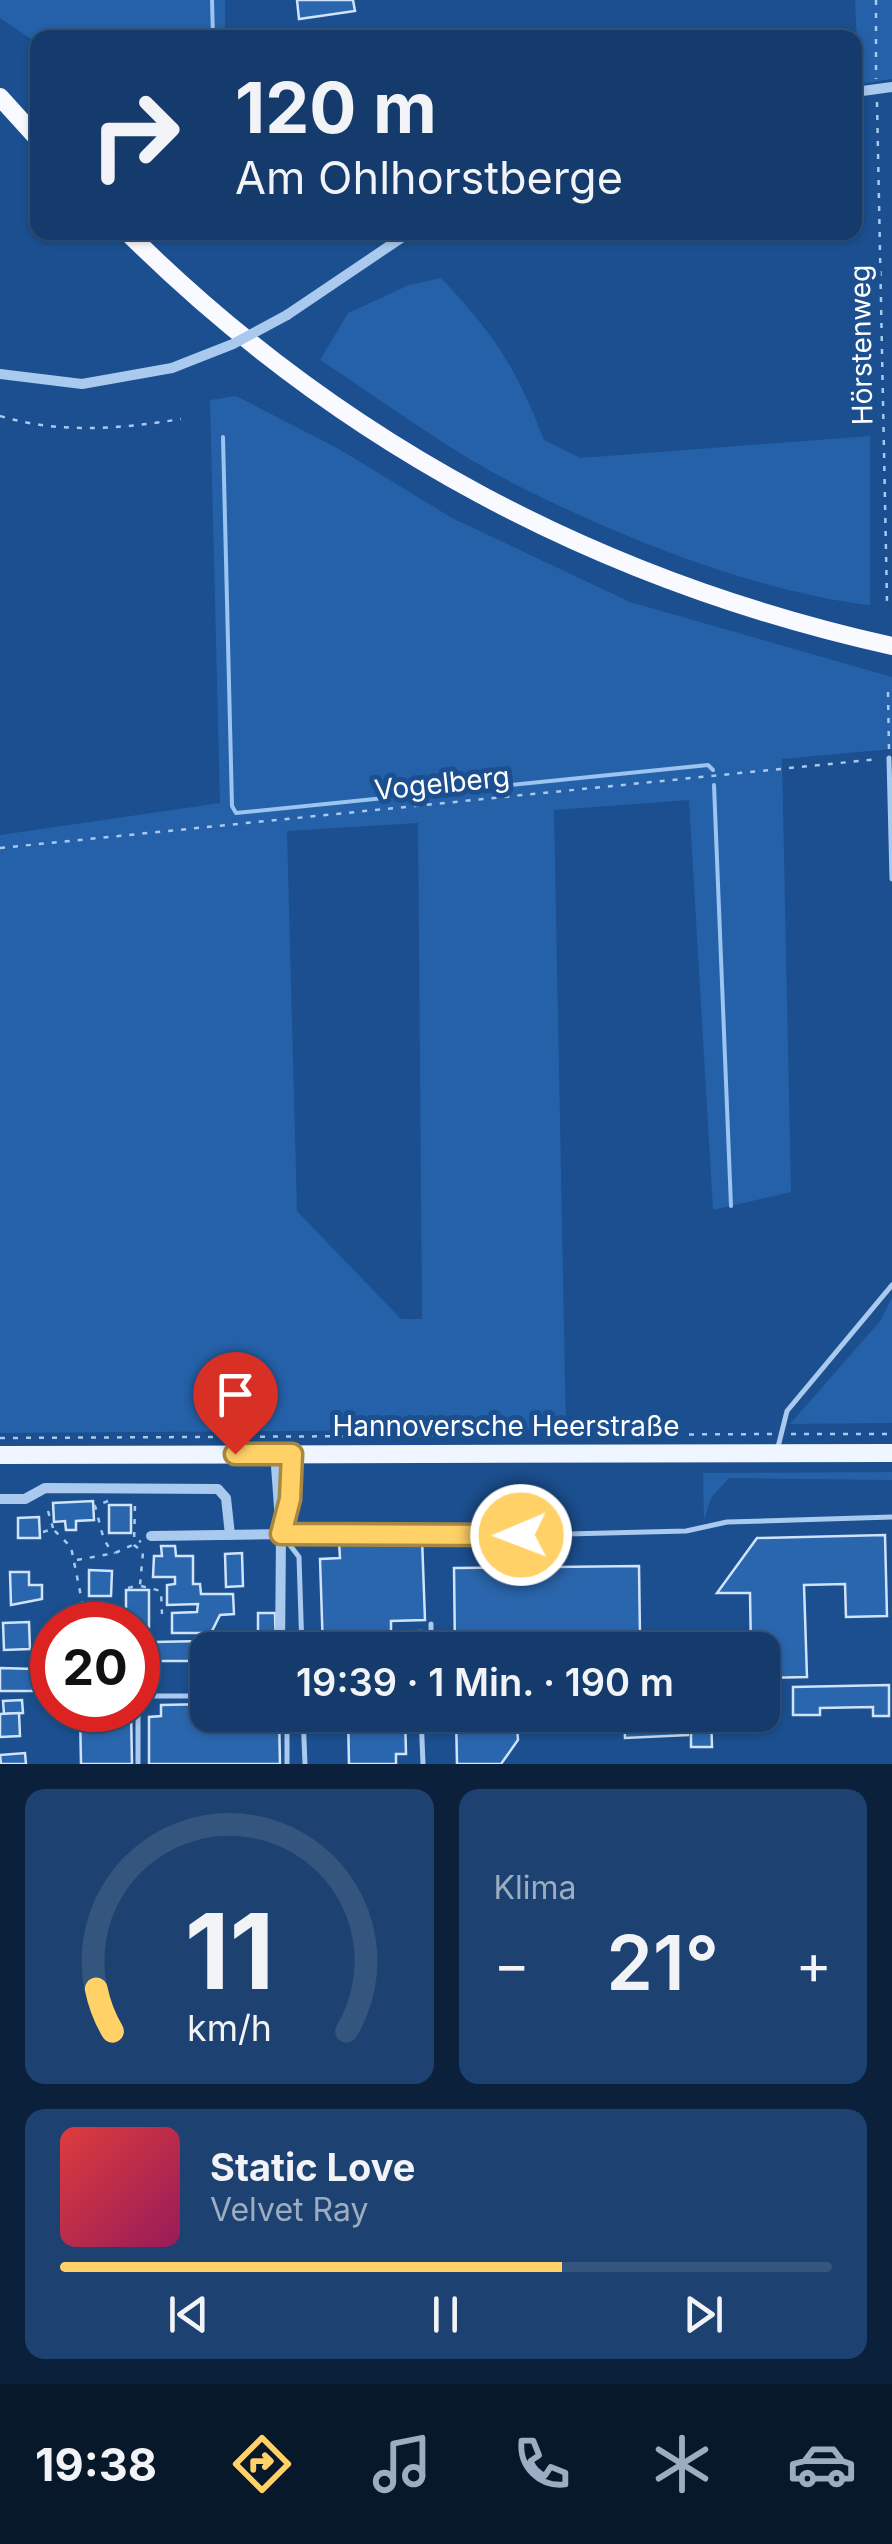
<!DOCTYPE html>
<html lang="de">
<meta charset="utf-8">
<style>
:root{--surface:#143b6b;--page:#1d4271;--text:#f1f3f6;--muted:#9dadc1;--line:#33557e;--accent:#ffd166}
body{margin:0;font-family:Inter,sans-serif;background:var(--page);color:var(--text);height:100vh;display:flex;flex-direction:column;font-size:38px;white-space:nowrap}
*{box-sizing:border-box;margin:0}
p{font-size:32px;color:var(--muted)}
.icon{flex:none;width:55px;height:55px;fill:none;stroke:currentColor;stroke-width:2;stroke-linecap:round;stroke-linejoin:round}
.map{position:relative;height:1764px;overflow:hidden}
.drawer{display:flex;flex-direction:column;gap:25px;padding:25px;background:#0b203b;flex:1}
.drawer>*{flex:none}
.hud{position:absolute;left:30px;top:30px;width:832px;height:210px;border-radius:20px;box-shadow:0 2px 8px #0004,0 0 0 2px var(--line);background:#143b6b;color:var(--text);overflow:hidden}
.speed{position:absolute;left:30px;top:1602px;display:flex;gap:20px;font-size:50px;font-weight:700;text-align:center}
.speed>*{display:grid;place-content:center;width:130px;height:130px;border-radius:50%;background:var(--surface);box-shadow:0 2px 8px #0004,0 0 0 2px var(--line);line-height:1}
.speed .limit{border:15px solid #d22;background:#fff;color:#111}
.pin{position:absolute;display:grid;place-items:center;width:85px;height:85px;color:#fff;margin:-102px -42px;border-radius:50% 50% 50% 0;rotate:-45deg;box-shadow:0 0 10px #0007}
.pin .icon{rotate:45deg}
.me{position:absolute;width:110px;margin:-55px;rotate:269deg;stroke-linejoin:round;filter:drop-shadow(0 0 8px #0008)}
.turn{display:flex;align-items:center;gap:35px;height:210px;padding:0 40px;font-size:45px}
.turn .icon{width:130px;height:130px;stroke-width:2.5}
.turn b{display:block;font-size:70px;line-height:85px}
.big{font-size:75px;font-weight:600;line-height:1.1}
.drawer .card{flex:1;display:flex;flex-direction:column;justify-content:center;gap:15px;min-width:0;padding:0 35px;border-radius:20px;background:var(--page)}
.drawer .dial{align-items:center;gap:0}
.dial svg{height:260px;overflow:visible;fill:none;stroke:var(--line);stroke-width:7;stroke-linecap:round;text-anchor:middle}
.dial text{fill:var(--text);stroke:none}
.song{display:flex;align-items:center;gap:30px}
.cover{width:120px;height:120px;border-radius:15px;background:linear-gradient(135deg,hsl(0 70% 55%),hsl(330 70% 35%))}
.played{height:10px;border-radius:5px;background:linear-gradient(90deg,var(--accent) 65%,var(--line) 65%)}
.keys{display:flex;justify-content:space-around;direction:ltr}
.heat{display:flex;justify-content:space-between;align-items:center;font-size:55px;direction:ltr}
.drawer .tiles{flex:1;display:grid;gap:25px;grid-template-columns:1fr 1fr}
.card:last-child{grid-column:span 2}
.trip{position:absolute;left:190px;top:1632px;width:590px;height:100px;border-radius:20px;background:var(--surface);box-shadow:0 2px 8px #0004,0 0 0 2px var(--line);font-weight:600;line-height:100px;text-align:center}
.tab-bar{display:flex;height:160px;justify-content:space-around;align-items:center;background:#08182b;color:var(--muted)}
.tab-bar .icon{width:70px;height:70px}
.tab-bar .current{color:var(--accent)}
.tab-bar b{font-size:45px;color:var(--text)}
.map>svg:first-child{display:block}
.green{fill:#2461a8;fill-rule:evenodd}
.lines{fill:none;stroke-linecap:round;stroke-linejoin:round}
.stream{stroke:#9cc4f0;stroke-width:4}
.building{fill:#2a66ad;stroke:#cfe3fa;stroke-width:2.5}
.path{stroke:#a9c9ee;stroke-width:2.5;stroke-dasharray:5 8;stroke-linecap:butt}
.service{stroke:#a9c9ee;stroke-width:5}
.minor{stroke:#a9c9ee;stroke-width:10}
.primary{stroke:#f0f6ff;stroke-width:18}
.trunk{stroke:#f8faff;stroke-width:18}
.minor-bridge{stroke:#a9c9ee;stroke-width:10}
.route-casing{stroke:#a68842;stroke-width:25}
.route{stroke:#ffd166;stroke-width:18}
.labels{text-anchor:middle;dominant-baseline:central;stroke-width:10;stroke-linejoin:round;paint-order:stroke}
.street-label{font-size:28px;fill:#fff;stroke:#1b4f8f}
</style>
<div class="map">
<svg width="892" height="1764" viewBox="0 0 892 1764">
<rect width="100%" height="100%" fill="#1b4f8f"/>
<g class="green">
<polygon points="0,0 225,0 225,37 38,38 37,43 0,18"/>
<polygon points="855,0 892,0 892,79 859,84"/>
<path d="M441,278C494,334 516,367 544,440L580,458L870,436V605C751,592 598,529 492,472C433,439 377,397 320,360L348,313L409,285Z"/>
<path d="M236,396L339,449L452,518L630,602L892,677V749L782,759L791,1192L713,1210L689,800L554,810L566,1429L0,1433V835L220,803L210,400ZM418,823L422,1319H401L297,1211L287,831Z"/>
<polygon points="892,1297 892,1423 790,1424 881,1320"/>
<polygon points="892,1472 892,1480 729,1478 711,1498 704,1520 703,1473"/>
</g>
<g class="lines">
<g class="stream">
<polyline points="212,0 213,38"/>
<polyline points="223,437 232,806 236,813 708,765 713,770"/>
<polyline points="714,785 731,1206"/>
</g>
</g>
<g class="building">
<polygon points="297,0 353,0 355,11 299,19"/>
<polygon points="93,1501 94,1520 76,1521 76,1530 66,1530 65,1521 54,1522 53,1503"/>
<rect x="109" y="1505" width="22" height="28"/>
<polygon points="39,1517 40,1538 18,1538 18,1518"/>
<polygon points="885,1535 887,1616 846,1617 845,1584 804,1585 807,1677 762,1678 762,1650 751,1650 750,1593 717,1593 757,1538"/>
<polygon points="422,1538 425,1620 391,1621 391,1632 421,1631 422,1650 323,1650 320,1559 340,1558 339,1541"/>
<polygon points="161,1546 175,1546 176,1556 193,1556 193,1584 200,1584 201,1594 233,1594 234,1614 220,1615 211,1633 172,1633 172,1613 197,1612 198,1604 167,1605 167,1585 175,1584 175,1577 153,1577 154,1556 162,1556"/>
<polygon points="242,1553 243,1586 226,1587 225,1554"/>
<polygon points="639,1566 640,1636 623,1636 623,1650 455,1650 454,1568"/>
<polygon points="89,1570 112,1571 111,1596 89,1596"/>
<polygon points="10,1572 29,1572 29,1585 42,1585 42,1599 11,1605"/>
<polygon points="126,1590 149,1590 149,1627 126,1625"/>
<polygon points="258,1613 275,1613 276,1650 208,1650 203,1661 154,1661 154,1642 203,1641 202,1634 258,1633"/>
<polygon points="29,1622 30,1649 4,1650 3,1623"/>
<polygon points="690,1632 710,1632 711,1650 690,1650"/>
<polygon points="0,1668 34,1669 33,1691 0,1691"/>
<polygon points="889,1685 889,1716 873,1716 873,1707 820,1708 820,1715 793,1715 793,1687"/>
<polygon points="22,1700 23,1713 4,1714 3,1701"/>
<polygon points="208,1704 208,1715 279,1715 280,1764 149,1764 149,1717 161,1716 161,1705"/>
<polygon points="80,1710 131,1710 132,1764 81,1764"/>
<polygon points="19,1713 20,1736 0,1737 0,1714"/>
<polygon points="348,1715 405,1715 406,1754 396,1754 396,1764 349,1764"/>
<polygon points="456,1715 573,1715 563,1725 517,1726 518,1740 501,1764 457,1764"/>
<polygon points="624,1715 687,1715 688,1735 625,1738"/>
<polygon points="691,1715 711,1715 712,1747 691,1747"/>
<polygon points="25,1753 26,1764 1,1764 0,1755"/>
</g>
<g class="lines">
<g class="path">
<polyline points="876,0 876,79"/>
<polyline points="877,102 887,601"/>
<path d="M0,416C61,434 119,429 181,419"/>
<polyline points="888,692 889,751"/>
<polyline points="0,848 879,759"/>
<polyline points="791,1434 892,1434"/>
<polyline points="0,1438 773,1434"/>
<path d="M108,1501L95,1506C100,1520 101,1544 115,1553"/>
<polyline points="48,1511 53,1528"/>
<polyline points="43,1532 53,1529 71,1547 83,1606"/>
<polyline points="77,1560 115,1553 141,1541"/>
<polyline points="141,1586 161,1591 162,1614"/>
<polyline points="128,1588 140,1585 143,1552 134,1545 135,1503 131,1501"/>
</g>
<g class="service">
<polyline points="889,758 892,879"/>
<polyline points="778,1447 787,1411 892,1285"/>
<polyline points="432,1532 443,1537 686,1531 727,1522 892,1517"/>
<polyline points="283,1536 299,1557 302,1650"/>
<polyline points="431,1624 431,1650"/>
<polyline points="287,1715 287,1764"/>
<polyline points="303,1715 305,1764"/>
<polyline points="421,1715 423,1764"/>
<polyline points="138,1764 138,1706 146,1696 208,1696"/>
</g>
<g class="minor">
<polyline points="855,92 892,87"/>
<polyline points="287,315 410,232"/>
<polyline points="0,374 82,384 172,368"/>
<polyline points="275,1453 281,1534 280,1650"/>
<polyline points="0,1499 25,1499 45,1488 218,1489 226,1498 230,1535"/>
<polyline points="282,1528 291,1499 292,1453"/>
<polyline points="151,1536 432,1532"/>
</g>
<polyline class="primary" points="0,1455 892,1453"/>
<g class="trunk">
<polyline points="0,97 38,139"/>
<path d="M127,232C340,444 600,581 892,646"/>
</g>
<polyline class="minor-bridge" points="172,368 233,344 287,315"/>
</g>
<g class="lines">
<defs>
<polyline id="route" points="235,1454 292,1454 290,1499 281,1534 521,1535"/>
</defs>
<use href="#route" class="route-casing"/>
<use href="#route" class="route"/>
</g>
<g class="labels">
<g class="street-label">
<text transform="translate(861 345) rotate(-91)">Hörstenweg</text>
<text transform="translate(442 783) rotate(-6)">Vogelberg</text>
<text x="506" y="1426">Hannoversche Heerstraße</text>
</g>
</g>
</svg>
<div class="speed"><div class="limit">20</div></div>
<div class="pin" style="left:235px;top:1454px;background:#d93025"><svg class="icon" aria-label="arrive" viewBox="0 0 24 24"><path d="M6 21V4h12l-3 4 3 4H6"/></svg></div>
<svg class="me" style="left:521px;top:1535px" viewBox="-20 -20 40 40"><circle r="17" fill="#ffd166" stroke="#fff" stroke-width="3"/><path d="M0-11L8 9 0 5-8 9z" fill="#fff"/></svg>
<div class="trip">19:39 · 1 Min. · 190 m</div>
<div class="hud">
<div class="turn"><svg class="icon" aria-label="right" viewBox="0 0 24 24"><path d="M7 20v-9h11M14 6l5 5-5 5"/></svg><div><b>120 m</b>Am Ohlhorstberge</div></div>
</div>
</div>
<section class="drawer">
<div class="tiles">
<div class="card dial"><svg viewBox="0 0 100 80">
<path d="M14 69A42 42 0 1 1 86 69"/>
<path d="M14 69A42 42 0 0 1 9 56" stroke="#ffd166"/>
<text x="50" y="56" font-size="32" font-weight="700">11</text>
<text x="50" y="72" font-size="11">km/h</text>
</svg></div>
<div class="card"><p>Klima</p>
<div class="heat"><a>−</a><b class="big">21°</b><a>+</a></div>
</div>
<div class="card">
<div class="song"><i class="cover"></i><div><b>Static Love</b><p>Velvet Ray</p></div></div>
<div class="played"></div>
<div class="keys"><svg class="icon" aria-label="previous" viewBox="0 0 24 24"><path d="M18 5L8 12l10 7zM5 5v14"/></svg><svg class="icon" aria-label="pause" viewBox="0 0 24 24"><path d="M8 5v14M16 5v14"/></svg><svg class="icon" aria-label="next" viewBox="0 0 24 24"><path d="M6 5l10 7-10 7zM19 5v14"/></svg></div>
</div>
</div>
</section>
<nav class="tab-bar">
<b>19:38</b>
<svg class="icon current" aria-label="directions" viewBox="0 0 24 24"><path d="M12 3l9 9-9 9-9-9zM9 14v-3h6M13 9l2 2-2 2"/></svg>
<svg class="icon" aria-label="music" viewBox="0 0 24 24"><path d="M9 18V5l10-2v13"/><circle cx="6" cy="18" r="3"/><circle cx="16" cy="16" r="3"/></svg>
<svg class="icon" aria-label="phone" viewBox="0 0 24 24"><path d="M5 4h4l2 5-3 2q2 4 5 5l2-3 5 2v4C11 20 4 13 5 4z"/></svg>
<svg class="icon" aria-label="climate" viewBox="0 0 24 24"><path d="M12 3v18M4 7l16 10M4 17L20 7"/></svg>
<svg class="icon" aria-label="car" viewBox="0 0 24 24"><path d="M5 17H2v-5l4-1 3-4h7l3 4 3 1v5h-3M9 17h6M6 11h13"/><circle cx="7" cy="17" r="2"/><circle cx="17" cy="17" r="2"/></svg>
</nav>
